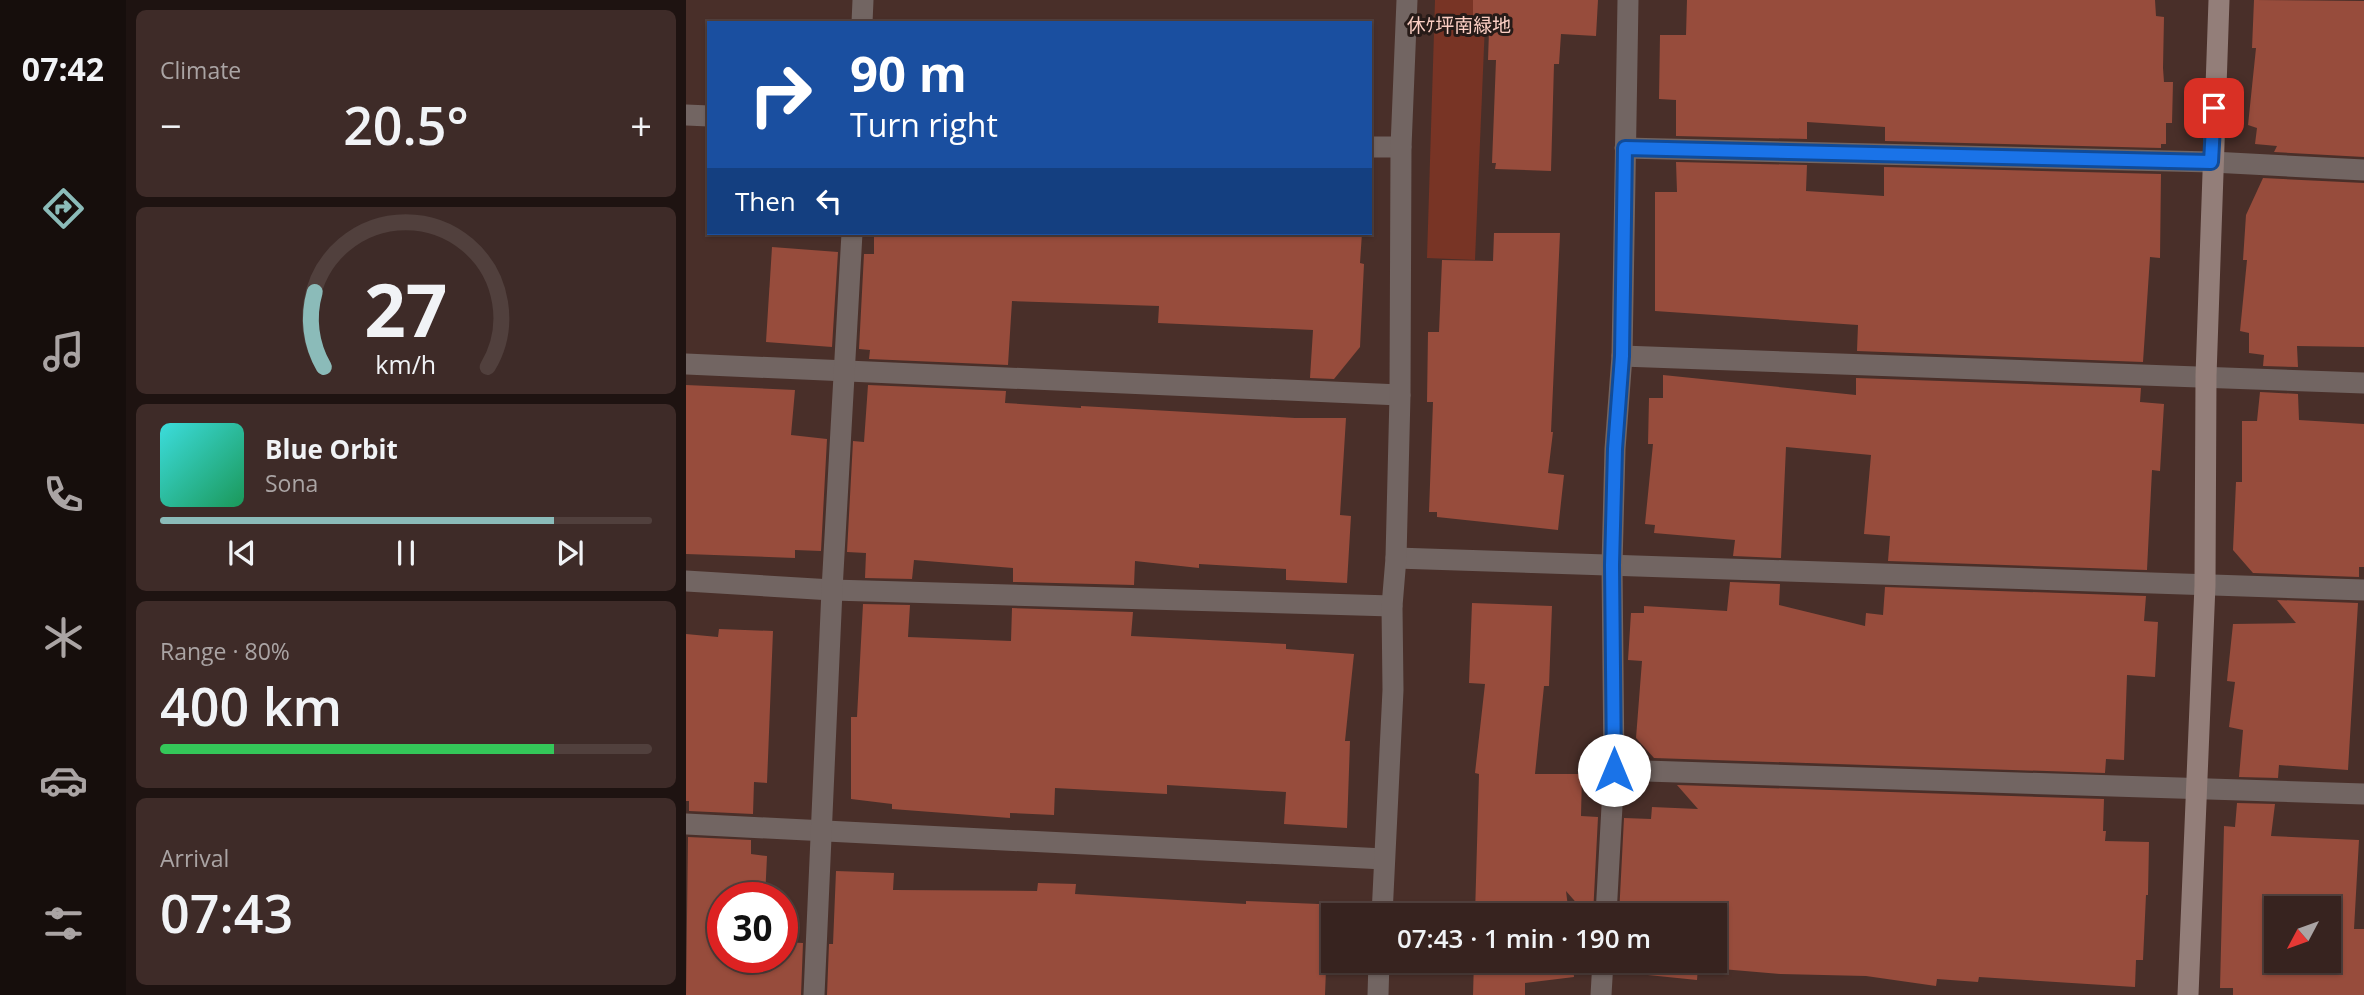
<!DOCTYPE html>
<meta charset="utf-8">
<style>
:root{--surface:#37231f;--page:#3e2b28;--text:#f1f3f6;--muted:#aaa4a4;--line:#51403d;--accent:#8bbbb9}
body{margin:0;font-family:"Open Sans","Noto Sans JP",sans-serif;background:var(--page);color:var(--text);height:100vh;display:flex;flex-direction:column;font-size:26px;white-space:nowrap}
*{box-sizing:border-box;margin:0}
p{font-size:23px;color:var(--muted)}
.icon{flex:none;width:38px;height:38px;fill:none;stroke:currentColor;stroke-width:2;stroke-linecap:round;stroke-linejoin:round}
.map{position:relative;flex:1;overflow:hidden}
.sheet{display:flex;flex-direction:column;gap:10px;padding:10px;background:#1e1311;width:560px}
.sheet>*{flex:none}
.top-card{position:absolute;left:21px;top:21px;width:665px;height:214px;border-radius:0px;box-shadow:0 2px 5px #0004,0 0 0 2px var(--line);background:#1a4fa0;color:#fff;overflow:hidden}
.needle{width:46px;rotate:229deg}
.fabs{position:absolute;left:1578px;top:896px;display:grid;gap:14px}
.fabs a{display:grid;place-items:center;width:77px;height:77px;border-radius:0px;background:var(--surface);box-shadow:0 2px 5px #0004,0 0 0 2px var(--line);font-size:35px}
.speed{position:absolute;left:21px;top:882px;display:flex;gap:14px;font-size:35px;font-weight:700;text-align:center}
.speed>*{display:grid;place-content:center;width:91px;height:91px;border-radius:50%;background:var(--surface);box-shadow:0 2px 5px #0004,0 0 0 2px var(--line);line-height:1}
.speed .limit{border:10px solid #d22;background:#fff;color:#111}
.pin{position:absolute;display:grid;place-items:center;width:60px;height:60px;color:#fff;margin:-30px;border-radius:14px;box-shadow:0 4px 10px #0006}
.me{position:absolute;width:77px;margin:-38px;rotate:0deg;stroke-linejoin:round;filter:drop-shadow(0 0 5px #0008)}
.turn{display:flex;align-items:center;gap:24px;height:147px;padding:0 28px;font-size:32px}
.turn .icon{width:91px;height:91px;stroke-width:2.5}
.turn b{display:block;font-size:49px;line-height:60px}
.then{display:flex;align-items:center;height:66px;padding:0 28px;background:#0003;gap:14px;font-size:26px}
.big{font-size:52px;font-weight:600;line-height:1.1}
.sheet .widget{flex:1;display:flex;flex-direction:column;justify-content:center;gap:10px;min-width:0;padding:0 24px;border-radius:10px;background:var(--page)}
.sheet .dial{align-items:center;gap:0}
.dial svg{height:182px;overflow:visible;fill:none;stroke:var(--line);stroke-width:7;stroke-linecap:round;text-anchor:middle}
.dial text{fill:var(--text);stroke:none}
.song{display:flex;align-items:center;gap:21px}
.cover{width:84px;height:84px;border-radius:10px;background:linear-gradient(135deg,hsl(180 70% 55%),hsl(150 70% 35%))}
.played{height:7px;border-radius:4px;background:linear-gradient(90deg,var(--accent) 80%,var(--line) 80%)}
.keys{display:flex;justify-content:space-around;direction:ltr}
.heat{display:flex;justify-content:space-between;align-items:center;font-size:38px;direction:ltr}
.charge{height:10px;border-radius:5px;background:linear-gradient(90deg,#34c759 80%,var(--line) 0)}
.trip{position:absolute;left:635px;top:903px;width:406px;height:70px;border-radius:0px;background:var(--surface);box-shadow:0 2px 5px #0004,0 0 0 2px var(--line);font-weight:600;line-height:70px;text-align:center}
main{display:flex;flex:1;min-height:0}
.dock{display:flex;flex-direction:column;width:126px;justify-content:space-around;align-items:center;background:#160e0c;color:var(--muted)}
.dock .icon{width:49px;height:49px}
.dock .active{color:var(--accent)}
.dock b{font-size:32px;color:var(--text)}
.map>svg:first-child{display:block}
.green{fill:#783425}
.building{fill:#974c3c;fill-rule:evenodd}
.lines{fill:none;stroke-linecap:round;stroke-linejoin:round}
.street{stroke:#726562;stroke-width:21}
.secondary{stroke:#937e79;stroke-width:21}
.route-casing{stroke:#114b97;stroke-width:18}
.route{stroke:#1a73e8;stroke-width:12}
.labels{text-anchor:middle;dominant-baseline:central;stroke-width:6;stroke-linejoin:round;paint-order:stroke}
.park-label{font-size:19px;fill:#fccfc4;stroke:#271b18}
</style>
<main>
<nav class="dock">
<b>07:42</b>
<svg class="icon active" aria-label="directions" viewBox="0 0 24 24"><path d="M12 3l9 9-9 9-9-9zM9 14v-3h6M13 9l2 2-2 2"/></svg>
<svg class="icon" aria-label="music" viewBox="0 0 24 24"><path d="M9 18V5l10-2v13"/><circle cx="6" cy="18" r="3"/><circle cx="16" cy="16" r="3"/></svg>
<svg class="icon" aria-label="phone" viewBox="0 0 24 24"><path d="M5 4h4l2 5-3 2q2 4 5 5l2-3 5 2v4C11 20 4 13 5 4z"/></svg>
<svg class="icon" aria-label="climate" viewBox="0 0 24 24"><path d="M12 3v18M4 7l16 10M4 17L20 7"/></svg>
<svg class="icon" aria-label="car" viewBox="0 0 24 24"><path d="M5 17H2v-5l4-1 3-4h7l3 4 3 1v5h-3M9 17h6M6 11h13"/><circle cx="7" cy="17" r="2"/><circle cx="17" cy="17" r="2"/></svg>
<svg class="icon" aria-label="filters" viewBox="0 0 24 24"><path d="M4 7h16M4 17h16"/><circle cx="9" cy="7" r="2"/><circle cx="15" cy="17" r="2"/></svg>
</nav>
<section class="sheet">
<div class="widget"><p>Climate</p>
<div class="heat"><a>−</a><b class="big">20.5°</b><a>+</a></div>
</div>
<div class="widget dial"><svg viewBox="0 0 100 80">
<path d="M14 69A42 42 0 1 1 86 69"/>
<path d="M14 69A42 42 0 0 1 10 36" stroke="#8bbbb9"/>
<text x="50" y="56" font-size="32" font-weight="700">27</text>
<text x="50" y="72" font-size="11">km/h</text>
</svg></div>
<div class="widget">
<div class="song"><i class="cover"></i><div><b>Blue Orbit</b><p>Sona</p></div></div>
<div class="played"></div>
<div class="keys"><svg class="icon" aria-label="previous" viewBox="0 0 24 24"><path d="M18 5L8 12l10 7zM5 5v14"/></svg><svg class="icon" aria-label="pause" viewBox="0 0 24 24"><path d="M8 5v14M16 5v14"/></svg><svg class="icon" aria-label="next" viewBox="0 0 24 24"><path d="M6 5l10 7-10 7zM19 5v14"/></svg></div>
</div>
<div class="widget"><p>Range · 80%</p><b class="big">400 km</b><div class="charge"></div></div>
<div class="widget"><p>Arrival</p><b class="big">07:43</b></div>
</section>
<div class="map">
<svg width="1678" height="995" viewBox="0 0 1678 995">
<rect width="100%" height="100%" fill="#492f29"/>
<polygon class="green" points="749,0 800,0 789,260 741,258"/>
<g class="building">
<polygon points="787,0 912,0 910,36 875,34 873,64 868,64 865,171 809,169 810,163 806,163 810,60 802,60 803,31 787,31"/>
<polygon points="1001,0 1469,0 1470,16 1478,17 1477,68 1478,82 1487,82 1486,123 1480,123 1480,144 1475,144 1475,148 1199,141 1199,127 1121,122 1121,139 990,136 990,100 973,99 974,35 1000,35"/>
<polygon points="1568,0 1678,1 1678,157 1588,152 1591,146 1569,144 1571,128 1562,125 1570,48 1566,48"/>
<polygon points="990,162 1121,165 1120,191 1198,196 1198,167 1475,174 1474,258 1464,257 1457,362 1171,351 1172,325 969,311 969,192 991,192"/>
<polygon points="1577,178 1678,183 1678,347 1611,346 1612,367 1577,366 1578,355 1563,353 1563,333 1554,331 1561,260 1557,260 1560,215"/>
<polygon points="188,233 676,233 674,263 678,264 674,347 648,379 624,378 627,330 472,323 473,306 326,301 322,365 183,359 184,350 173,349 178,254 188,254"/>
<polygon points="808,233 874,233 865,432 867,432 862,473 878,475 872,530 751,517 751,512 743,512 747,402 741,402 742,332 753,332 756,260 807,261"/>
<polygon points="86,247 152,252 146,347 80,342"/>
<polygon points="977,375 1170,395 1170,378 1455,388 1454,402 1478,404 1474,471 1466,470 1461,570 1202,561 1204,536 1178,534 1185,455 1100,447 1095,558 1047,556 1049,540 968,533 969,525 959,524 967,444 962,444 963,398 977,398"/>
<polygon points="0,385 109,390 105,435 141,439 135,551 109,550 109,558 0,554"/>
<polygon points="182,385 320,391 319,403 395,408 395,406 609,418 660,418 654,515 665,516 661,583 600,580 600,569 513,564 513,568 449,561 448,585 327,582 327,568 228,560 226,579 179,578 180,553 161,552 167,441 178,442"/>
<polygon points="1574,392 1612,394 1613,420 1678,424 1678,567 1673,567 1673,577 1567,573 1547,550 1550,482 1556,482 1556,421 1571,421"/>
<polygon points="1044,582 1094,584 1093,605 1179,626 1180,613 1197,615 1199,587 1460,596 1458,621 1472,622 1469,677 1441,675 1438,760 1420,759 1419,773 968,758 950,738 956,661 942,660 945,613 958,613 958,606 1041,611"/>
<polygon points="1591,600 1672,603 1662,770 1593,765 1592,778 1553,777 1557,730 1543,727 1549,682 1541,681 1547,624 1610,623"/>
<polygon points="786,603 866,606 863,686 858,686 849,774 896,774 895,816 912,817 907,915 901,915 880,891 883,915 789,915 793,774 789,773 799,684 783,683"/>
<polygon points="177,604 224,605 222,637 325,641 326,608 447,612 445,636 600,644 600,649 668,654 659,741 664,741 661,828 598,824 600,792 481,785 481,794 369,788 368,815 324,813 324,818 206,809 206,804 165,799 165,717 171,717"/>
<polygon points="33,629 87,631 81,783 68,782 67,814 3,811 3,801 0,801 0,634 32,637"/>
<polygon points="991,785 1418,799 1417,831 1420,831 1419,841 1463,842 1462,895 1460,895 1457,960 1450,960 1449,987 1293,977 1292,982 1251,979 1250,986 1180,976 1094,974 1012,967 1011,980 952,974 941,961 1029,961 1029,915 933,915 938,818 965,819 966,807 1012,809"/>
<path d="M1551,803L1589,804L1585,836L1673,840L1668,929H1678V995H1547V988H1534L1538,826L1549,827ZM1591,908H1643V961H1591Z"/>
<polygon points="2,837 65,840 65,854 81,856 79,898 37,898 37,957 96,957 96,942 117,943 115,995 0,995"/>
<polygon points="150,871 208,873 207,890 351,891 352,883 390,884 389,894 560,904 560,901 657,905 656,915 648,915 648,961 654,961 654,970 640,969 639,995 141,995 143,944 147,944"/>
<polygon points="788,961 887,961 888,977 839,983 839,995 787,995"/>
</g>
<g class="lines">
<g class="street">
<polyline points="176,23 177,0"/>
<polyline points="0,115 23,116"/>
<polyline points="684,147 715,147"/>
<polyline points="939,148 1526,162 1678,170"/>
<polyline points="936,356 1678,383"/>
<polyline points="0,364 714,395"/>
<polyline points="710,558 1678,590"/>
<polyline points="0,581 146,590 706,606"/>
<polyline points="928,770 1678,794"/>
<polyline points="0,824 698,859"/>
<polyline points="696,915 707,690 706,606 710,558 714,395 715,147 721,0"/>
<polyline points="920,915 928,770 926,565 929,449 936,356 942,0"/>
<polyline points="128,995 146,590 166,233"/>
<polyline points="692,995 693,961"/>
<polyline points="915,995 917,961"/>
</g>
<polyline class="secondary" points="1502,995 1519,585 1520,376 1533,0"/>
</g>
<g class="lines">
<defs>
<polyline id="route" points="928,770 926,565 929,449 936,356 939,148 1525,162 1528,108"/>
</defs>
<use href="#route" class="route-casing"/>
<use href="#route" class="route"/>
</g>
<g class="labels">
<g class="park-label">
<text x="773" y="25">休ｹ坪南緑地</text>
</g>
</g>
</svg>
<div class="fabs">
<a><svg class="needle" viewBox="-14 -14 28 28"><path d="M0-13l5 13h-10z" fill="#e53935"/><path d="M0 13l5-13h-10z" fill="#aaa4a4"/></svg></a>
</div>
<div class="speed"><div class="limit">30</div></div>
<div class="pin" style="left:1528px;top:108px;background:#d93025"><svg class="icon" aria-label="arrive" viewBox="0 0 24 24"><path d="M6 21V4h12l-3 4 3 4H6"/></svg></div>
<svg class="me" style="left:928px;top:770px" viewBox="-20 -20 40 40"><circle r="19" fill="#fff"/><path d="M0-13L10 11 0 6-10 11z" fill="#1a73e8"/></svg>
<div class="trip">07:43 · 1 min · 190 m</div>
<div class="top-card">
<div class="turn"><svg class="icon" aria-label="right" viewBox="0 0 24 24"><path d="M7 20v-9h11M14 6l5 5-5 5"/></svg><div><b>90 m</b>Turn right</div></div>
<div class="then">Then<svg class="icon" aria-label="left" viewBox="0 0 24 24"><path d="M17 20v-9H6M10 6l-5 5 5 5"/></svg></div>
</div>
</div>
</main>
